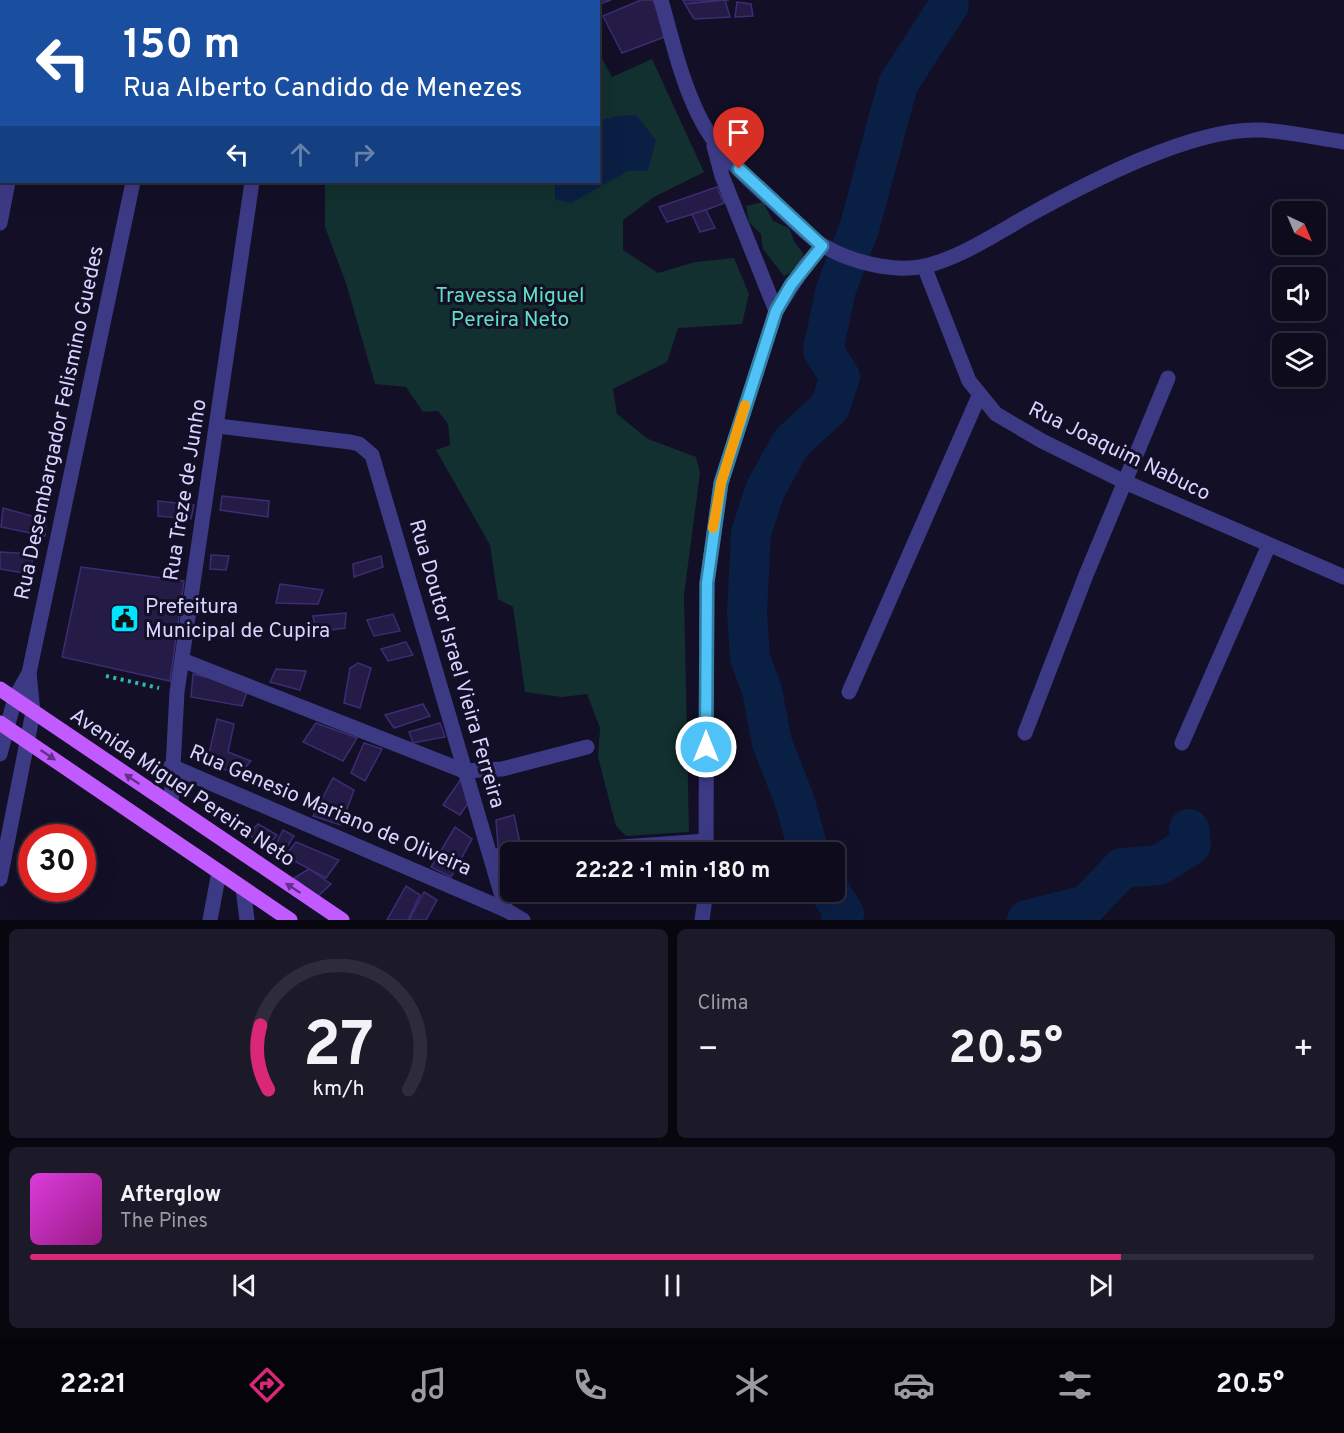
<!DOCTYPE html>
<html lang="pt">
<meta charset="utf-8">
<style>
:root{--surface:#0e0b1c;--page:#1c1929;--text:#f1f3f6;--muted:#9b9ba3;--line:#2e2b3b;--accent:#db2777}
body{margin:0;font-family:Overpass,sans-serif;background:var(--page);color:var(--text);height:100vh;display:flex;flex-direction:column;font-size:22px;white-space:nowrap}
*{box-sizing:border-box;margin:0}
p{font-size:20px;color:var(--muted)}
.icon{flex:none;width:33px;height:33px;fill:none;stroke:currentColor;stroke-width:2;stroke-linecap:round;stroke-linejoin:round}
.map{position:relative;height:920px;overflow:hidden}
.details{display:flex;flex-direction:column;gap:9px;padding:9px;background:#08060f;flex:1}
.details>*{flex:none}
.banner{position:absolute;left:0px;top:0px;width:600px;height:183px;box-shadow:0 6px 24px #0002,0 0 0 2px var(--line);background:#1a4fa0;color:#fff;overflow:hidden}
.needle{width:39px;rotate:136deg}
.buttons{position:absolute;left:1272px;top:201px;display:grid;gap:12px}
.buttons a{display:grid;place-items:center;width:54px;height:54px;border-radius:9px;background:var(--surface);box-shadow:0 6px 24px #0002,0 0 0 2px var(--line);font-size:30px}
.speed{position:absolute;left:18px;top:824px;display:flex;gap:12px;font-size:30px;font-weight:700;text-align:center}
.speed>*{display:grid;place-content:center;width:78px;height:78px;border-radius:50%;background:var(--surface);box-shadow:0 6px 24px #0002,0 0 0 2px var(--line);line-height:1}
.speed .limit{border:9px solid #d22;background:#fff;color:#111}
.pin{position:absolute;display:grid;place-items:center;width:51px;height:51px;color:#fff;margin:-62px -26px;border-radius:50% 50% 50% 0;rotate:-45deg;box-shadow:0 0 6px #0007}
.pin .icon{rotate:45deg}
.me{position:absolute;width:66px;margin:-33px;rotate:0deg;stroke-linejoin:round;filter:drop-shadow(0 0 4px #0008)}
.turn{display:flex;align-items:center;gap:21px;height:126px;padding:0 24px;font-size:27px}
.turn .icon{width:78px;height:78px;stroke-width:2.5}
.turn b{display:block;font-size:42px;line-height:51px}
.lanes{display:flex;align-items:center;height:57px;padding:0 24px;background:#0003;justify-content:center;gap:30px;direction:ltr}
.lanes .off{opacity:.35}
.big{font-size:45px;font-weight:700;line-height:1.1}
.details .widget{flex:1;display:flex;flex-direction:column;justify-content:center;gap:9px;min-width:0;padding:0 21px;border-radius:9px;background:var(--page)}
.details .dial{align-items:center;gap:0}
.dial svg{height:156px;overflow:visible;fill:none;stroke:var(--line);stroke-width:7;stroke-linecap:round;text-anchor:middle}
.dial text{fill:var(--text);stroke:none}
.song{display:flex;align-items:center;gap:18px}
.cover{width:72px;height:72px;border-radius:9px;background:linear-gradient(135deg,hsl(300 70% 55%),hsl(310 70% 35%))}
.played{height:6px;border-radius:3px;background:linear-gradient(90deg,var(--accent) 85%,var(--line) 85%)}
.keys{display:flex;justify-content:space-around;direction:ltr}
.heat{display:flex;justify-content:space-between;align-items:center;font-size:33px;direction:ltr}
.details .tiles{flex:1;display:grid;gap:9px;grid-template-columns:1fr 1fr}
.widget:last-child{grid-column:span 2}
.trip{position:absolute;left:500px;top:842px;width:345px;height:60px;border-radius:9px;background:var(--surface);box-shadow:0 6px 24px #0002,0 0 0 2px var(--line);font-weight:700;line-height:60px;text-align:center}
.menu{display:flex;height:96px;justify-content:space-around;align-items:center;background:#06040b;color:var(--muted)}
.menu .icon{width:42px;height:42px}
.menu .selected{color:var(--accent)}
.menu b{font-size:27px;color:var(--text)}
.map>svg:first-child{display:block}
.green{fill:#12302f}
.water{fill:#0a1f44}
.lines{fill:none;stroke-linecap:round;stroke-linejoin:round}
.river{stroke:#0a1f44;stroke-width:40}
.building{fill:#241b47;stroke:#3b2d73;stroke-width:1.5}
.path{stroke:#2fb8b0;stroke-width:4;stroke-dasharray:3 4.5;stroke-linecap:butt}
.minor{stroke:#3d3a85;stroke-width:15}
.major{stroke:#c25bff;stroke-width:15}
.oneway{fill:#623188}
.route-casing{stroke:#337fa1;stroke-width:15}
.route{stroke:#4fc3f7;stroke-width:10}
.slow{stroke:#f59e0b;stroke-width:10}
.labels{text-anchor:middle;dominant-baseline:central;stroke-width:6;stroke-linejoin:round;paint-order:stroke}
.park-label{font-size:21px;fill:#5fe0c0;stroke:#130f26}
.street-label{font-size:21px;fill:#d9d4ff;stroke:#130f26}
.poi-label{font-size:21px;fill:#d9d4ff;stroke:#130f26;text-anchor:start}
</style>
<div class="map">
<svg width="1344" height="920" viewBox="0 0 1344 920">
<rect width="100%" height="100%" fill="#130f26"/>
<g class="green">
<polygon points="463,0 574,0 575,1 464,2"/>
<polygon points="599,53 612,77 652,59 704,172 654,197 623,220 623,250 658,273 695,262 734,258 749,294 742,324 678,328 667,362 613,389 617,414 648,439 696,457 700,473 684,595 689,832 626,836 616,826 598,757 600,728 587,694 562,697 525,692 513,607 498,599 490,545 436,450 450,445 448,424 438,411 423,412 406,387 375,384 346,283 325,227 325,182 598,182"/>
<polygon points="763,202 773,221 789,228 795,243 803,253 802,267 784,276 763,249 761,234 749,222 746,206"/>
</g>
<polygon class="water" points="636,115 656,140 648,171 628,171 571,203 555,199 555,182 598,182 599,121 618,116"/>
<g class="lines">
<g class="river">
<polyline points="809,852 794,799 772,743 762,690 750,658 747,612 751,533 765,490 791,443 830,407 840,377 823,350 836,289 859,229 898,84 949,5"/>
<polyline points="830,891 844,914 841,920"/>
<polyline points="1027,920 1087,905 1122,868 1159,865 1191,845 1189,829"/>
</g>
</g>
<g class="building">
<polygon points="586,0 611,0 598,5 598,2"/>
<polygon points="641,0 653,0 667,36 622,53 603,16"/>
<polygon points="683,0 729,0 685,4"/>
<polygon points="725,0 730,17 694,19 685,4"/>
<polygon points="737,2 751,4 753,16 735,17"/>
<polygon points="717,187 724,203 706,210 667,222 659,207"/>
<polygon points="706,210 715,228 700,232 692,214"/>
<polygon points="222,496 269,501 268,517 220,510"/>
<polygon points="158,501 194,505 191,519 158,516"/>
<polygon points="3,508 46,520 45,536 1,527"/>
<polygon points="0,552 34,554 29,574 0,569"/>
<polygon points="211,555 229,556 226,570 210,569"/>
<polygon points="381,556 383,567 354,577 353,564"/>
<polygon points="81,567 184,581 170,681 62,657"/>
<polygon points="280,584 323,590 318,604 276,603"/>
<polygon points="346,613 345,628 316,632 313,616"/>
<polygon points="393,614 400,631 374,636 367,620"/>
<polygon points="406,642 413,655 388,661 381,649"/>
<polygon points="358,663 371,668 360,708 344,703 350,668"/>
<polygon points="276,669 306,671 300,690 270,682"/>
<polygon points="193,674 249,687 242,706 191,697"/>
<polygon points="423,704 430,716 394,728 385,715"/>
<polygon points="217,719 234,724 228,752 251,761 238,775 207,762"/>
<polygon points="316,723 357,738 343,761 303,742"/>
<polygon points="440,723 445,737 413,743 409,732"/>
<polygon points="364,743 382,749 365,781 351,773"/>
<polygon points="333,778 354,790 341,825 313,816"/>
<polygon points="461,779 468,803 460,815 443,805"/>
<polygon points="514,815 520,843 498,847 496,820"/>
<polygon points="258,824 277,835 267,848 248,834"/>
<polygon points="455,827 472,839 451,877 431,867"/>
<polygon points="283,830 294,836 281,856 272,852"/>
<polygon points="296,842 339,860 326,878 285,856"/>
<polygon points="309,869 331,884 318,896 294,878"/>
<polygon points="406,886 420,895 408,920 387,920"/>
<polygon points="521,891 548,891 543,899"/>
<polygon points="424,892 437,900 426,920 409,920"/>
</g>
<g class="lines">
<polyline class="path" points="106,676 159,688"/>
<g class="minor">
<path d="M661,0C672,39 681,80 699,116C718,156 755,185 786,214C798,225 810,238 824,246C850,262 895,273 925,266C962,257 997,233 1031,214C1089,182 1192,128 1259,130C1287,131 1316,138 1344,142"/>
<polyline points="160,2 160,0"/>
<polyline points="277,2 277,0"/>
<polyline points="0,119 2,118"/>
<polyline points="714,146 722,176 776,311"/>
<polyline points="0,223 8,182"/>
<polyline points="924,266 969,381 996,414 1042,441 1125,482 1344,577"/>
<polyline points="218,426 350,442 359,444 372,455 506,910"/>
<polyline points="182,660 464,771 502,769 587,747"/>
<polyline points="849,692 979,396"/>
<polyline points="1025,733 1086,575 1168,378"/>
<polyline points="1182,743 1269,545"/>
<polyline points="0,754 15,698 29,673 133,182"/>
<polyline points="171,766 506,910 523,920"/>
<polyline points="171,805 177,692 252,182"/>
<polyline points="551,852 706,841"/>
<polyline points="706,852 707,583 721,483 776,311 804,267 822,246"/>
<polyline points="491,856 510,855"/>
<polyline points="0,879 33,712 29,673"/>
<polyline points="243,888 247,920"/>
<polyline points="210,920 219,872"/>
<polyline points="702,920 706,891"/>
</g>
<g class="major">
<polyline points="0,689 342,920"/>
<polyline points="0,723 290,920"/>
</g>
</g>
<defs><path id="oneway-solid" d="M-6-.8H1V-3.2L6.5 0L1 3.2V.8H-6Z" transform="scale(1.5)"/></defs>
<g class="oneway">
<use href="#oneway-solid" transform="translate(48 755) rotate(34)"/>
<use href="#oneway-solid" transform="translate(132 779) rotate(-146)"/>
<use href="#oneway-solid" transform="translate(293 888) rotate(-147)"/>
</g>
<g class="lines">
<defs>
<polyline id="route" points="706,747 707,583 721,483 776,311 791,285 822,246 739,169"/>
</defs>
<use href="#route" class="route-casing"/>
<use href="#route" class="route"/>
<polyline class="slow" points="713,528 721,483 745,405"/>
</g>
<defs>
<symbol id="civic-square" viewBox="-11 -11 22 22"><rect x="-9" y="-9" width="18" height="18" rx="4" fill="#00e5ff" stroke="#130f26"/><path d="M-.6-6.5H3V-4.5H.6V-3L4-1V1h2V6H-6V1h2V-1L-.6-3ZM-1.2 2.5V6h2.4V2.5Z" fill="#111"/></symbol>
</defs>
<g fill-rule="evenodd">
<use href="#civic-square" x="108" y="602" width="33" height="33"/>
</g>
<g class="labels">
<g class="park-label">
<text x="510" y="296">Travessa Miguel<tspan x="510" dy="24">Pereira Neto</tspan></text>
</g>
<g class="street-label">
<text transform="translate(60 423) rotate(-78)">Rua Desembargador Felismino Guedes</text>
<text transform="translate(1119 452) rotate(26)">Rua Joaquim Nabuco</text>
<text transform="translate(186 490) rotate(-81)">Rua Treze de Junho</text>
<text transform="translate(456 664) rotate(74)">Rua Doutor Israel Vieira Ferreira</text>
<text transform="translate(182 788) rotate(34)">Avenida Miguel Pereira Neto</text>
<text transform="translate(330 811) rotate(23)">Rua Genesio Mariano de Oliveira</text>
</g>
<g class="poi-label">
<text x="145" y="607">Prefeitura<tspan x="145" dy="24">Municipal de Cupira</tspan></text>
</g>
</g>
</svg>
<div class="buttons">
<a><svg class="needle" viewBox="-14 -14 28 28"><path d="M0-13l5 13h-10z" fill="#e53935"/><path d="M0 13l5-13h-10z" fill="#9b9ba3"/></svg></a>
<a><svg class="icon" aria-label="sound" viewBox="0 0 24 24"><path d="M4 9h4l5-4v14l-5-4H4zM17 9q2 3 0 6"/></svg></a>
<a><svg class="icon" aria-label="layers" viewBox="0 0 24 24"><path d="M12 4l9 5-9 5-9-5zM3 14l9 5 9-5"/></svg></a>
</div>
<div class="speed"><div class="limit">30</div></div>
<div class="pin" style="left:739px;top:169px;background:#d93025"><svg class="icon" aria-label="arrive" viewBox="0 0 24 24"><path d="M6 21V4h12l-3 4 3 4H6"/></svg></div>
<svg class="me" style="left:706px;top:747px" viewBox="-20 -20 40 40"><circle r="17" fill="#4fc3f7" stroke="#fff" stroke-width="3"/><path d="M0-11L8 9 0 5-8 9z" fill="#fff"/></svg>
<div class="trip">22:22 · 1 min · 180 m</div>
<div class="banner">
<div class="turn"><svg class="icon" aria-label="left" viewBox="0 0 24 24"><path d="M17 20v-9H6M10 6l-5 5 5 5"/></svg><div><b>150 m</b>Rua Alberto Candido de Menezes</div></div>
<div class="lanes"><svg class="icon" aria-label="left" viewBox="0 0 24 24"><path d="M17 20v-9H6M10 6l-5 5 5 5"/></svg><svg class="icon off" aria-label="ahead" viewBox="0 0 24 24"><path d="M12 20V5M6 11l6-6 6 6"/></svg><svg class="icon off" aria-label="right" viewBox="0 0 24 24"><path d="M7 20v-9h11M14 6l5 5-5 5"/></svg></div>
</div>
</div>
<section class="details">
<div class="tiles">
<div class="widget dial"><svg viewBox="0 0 100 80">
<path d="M14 69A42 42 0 1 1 86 69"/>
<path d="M14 69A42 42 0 0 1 10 36" stroke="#db2777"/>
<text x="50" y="56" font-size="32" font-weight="700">27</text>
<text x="50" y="72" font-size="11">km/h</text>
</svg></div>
<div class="widget"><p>Clima</p>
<div class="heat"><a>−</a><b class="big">20.5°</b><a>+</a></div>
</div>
<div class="widget">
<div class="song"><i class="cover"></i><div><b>Afterglow</b><p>The Pines</p></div></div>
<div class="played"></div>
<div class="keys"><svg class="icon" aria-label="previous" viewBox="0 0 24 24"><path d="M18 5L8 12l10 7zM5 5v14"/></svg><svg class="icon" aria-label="pause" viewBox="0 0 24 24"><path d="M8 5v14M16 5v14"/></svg><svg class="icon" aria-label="next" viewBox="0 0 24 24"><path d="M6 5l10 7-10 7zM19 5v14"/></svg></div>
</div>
</div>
</section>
<nav class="menu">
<b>22:21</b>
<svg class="icon selected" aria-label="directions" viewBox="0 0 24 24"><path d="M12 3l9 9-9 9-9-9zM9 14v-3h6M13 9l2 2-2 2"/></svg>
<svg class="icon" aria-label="music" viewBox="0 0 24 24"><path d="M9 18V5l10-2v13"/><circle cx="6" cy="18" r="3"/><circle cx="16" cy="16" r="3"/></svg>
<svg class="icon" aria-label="phone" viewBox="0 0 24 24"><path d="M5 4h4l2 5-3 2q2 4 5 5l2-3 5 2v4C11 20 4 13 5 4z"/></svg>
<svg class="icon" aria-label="climate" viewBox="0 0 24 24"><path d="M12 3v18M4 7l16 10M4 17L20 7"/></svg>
<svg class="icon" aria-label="car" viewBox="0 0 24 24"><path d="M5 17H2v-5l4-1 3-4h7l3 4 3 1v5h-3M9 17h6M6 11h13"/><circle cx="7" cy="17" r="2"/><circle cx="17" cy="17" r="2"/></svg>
<svg class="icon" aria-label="filters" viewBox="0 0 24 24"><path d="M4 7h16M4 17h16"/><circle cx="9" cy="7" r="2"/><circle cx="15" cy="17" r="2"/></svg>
<b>20.5°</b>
</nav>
